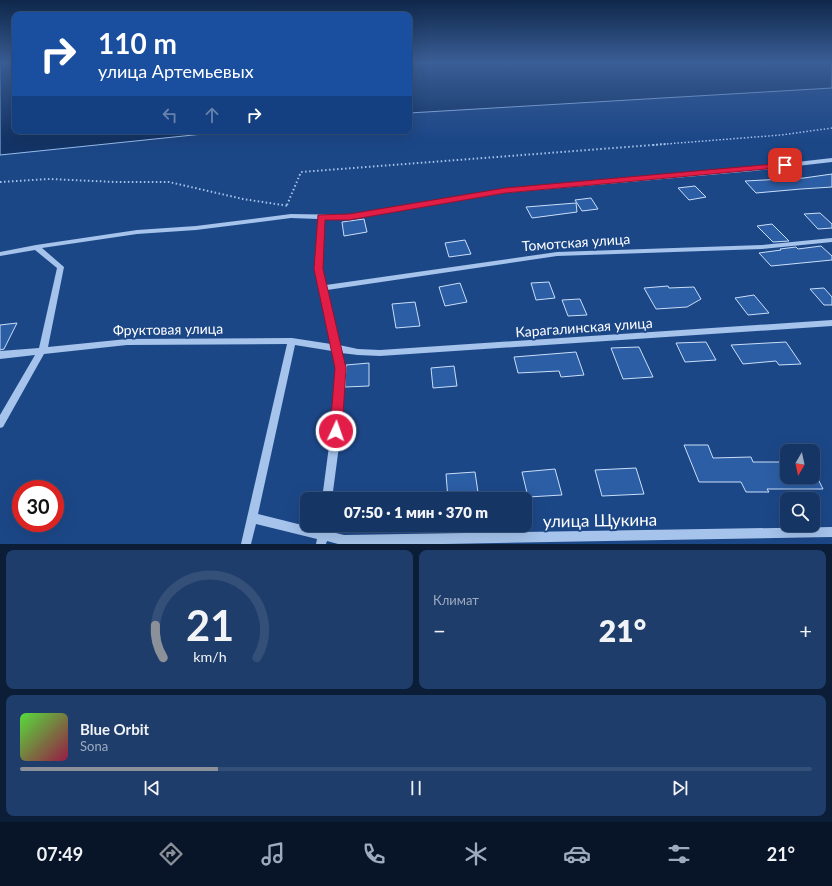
<!DOCTYPE html>
<html lang="ru">
<meta charset="utf-8">
<style>
:root{--surface:#153565;--page:#1e3d6b;--text:#f1f3f6;--muted:#9dabbf;--line:#345079;--accent:#8c9099}
body{margin:0;font-family:Lato,sans-serif;background:var(--page);color:var(--text);height:100vh;display:flex;flex-direction:column;font-size:15px;white-space:nowrap}
*{box-sizing:border-box;margin:0}
p{font-size:13px;color:var(--muted)}
.icon{flex:none;width:22px;height:22px;fill:none;stroke:currentColor;stroke-width:2;stroke-linecap:round;stroke-linejoin:round}
.map{position:relative;height:544px;overflow:hidden}
.sheet{display:flex;flex-direction:column;gap:6px;padding:6px;background:#0c1d38;flex:1}
.sheet>*{flex:none}
.hud{position:absolute;left:12px;top:12px;width:400px;height:122px;border-radius:8px;box-shadow:0 4px 16px #0002,0 0 0 1px var(--line);background:#1a4fa0;color:#fff;overflow:hidden}
.needle{width:26px;rotate:189deg}
.fabs{position:absolute;left:780px;top:444px;display:grid;gap:8px}
.fabs a{display:grid;place-items:center;width:40px;height:40px;border-radius:8px;background:var(--surface);box-shadow:0 4px 16px #0002,0 0 0 1px var(--line);font-size:20px}
.speed{position:absolute;left:12px;top:480px;display:flex;gap:8px;font-size:20px;font-weight:700;text-align:center}
.speed>*{display:grid;place-content:center;width:52px;height:52px;border-radius:50%;background:var(--surface);box-shadow:0 4px 16px #0002,0 0 0 1px var(--line);line-height:1}
.speed .limit{border:6px solid #d22;background:#fff;color:#111}
.pin{position:absolute;display:grid;place-items:center;width:34px;height:34px;color:#fff;margin:-17px;border-radius:8px;box-shadow:0 2px 6px #0006}
.me{position:absolute;width:44px;margin:-22px;rotate:3deg;stroke-linejoin:round;filter:drop-shadow(0 0 3px #0008)}
.turn{display:flex;align-items:center;gap:14px;height:84px;padding:0 20px;font-size:18px}
.turn .icon{width:52px;height:52px;stroke-width:2.5}
.turn b{display:block;font-size:28px;line-height:34px}
.lanes{display:flex;align-items:center;height:38px;padding:0 20px;background:#0003;justify-content:center;gap:20px;direction:ltr}
.lanes .off{opacity:.35}
.big{font-size:30px;font-weight:800;line-height:1.1}
.sheet .card{flex:1;display:flex;flex-direction:column;justify-content:center;gap:6px;min-width:0;padding:0 14px;border-radius:8px;background:var(--page)}
.sheet .dial{align-items:center;gap:0}
.dial svg{height:104px;overflow:visible;fill:none;stroke:var(--line);stroke-width:7;stroke-linecap:round;text-anchor:middle}
.dial text{fill:var(--text);stroke:none}
.song{display:flex;align-items:center;gap:12px}
.cover{width:48px;height:48px;border-radius:6px;background:linear-gradient(135deg,hsl(110 70% 55%),hsl(340 70% 35%))}
.played{height:4px;border-radius:2px;background:linear-gradient(90deg,var(--accent) 25%,var(--line) 25%)}
.keys{display:flex;justify-content:space-around;direction:ltr}
.heat{display:flex;justify-content:space-between;align-items:center;font-size:22px;direction:ltr}
.sheet .tiles{flex:1;display:grid;gap:6px;grid-template-columns:1fr 1fr}
.card:last-child{grid-column:span 2}
.trip{position:absolute;left:300px;top:492px;width:232px;height:40px;border-radius:8px;background:var(--surface);box-shadow:0 4px 16px #0002,0 0 0 1px var(--line);font-weight:800;line-height:40px;text-align:center}
.tab-bar{display:flex;height:64px;justify-content:space-around;align-items:center;background:#081528;color:var(--muted)}
.tab-bar .icon{width:28px;height:28px}
.tab-bar .current{color:var(--accent)}
.tab-bar b{font-size:18px;color:var(--text)}
.map>svg:first-child{display:block}
.water{fill:#133466;stroke:#98bded}
.building{fill:#2c5ea5;stroke:#cadef8}
.lines{fill:none;stroke-linecap:round;stroke-linejoin:round}
.path-far1{stroke:#a5c3eb;stroke-width:1.5;stroke-dasharray:1.5 2;stroke-linecap:butt}
.path{stroke:#a5c3eb;stroke-width:2;stroke-dasharray:1.5 2.5;stroke-linecap:butt}
.minor{fill:#a5c3eb;fill-rule:evenodd}
.route{fill:#e11d48;stroke:#92132f}
.labels{text-anchor:middle;dominant-baseline:central;stroke-width:4;stroke-linejoin:round;paint-order:stroke}
.street-label{font-size:14px;fill:#fff;stroke:#1c4787}
.near-street-label{font-size:17px;fill:#fff;stroke:#1c4787}
</style>
<div class="map">
<svg width="832" height="544" viewBox="0 0 832 544">
<rect width="100%" height="100%" fill="#1c4787"/>
<g class="water">
<polygon points="0,63 15,63 15,131 232,131 0,155"/>
<polygon points="409,63 832,63 832,88 409,113"/>
</g>
<g class="building">
<polygon points="832,174 832,187 801,189 756,193 745,181 804,178"/>
<polygon points="695,186 706,197 689,200 678,188"/>
<polygon points="591,198 598,209 582,211 575,200"/>
<polygon points="576,203 577,212 532,218 526,207"/>
<polygon points="820,213 832,224 832,228 818,229 804,214"/>
<polygon points="364,219 367,232 344,236 342,222"/>
<polygon points="772,224 789,241 773,242 757,226"/>
<polygon points="465,240 471,254 449,257 445,243"/>
<polygon points="821,246 832,256 832,260 771,266 759,253 781,250 780,249 796,247 798,249"/>
<polygon points="549,282 555,298 536,300 531,283"/>
<polygon points="460,283 467,302 445,306 439,287"/>
<polygon points="668,286 669,288 694,287 701,299 687,307 656,309 644,288"/>
<polygon points="824,288 832,297 832,305 824,305 810,289"/>
<polygon points="754,295 769,313 748,315 735,298"/>
<polygon points="580,299 587,315 568,316 562,300"/>
<polygon points="415,302 420,326 396,328 392,304"/>
<polygon points="17,323 4,349 0,350 0,325"/>
<polygon points="706,342 716,360 685,362 676,343"/>
<polygon points="786,342 801,364 779,365 776,361 743,364 731,345"/>
<polygon points="639,347 653,377 623,379 611,348"/>
<polygon points="576,352 584,375 561,377 559,371 518,373 514,357"/>
<polygon points="369,363 369,386 345,387 346,365"/>
<polygon points="454,366 457,386 433,388 431,368"/>
<polygon points="684,445 708,445 713,458 751,457 753,462 787,462 787,477 817,477 823,489 767,489 769,492 746,492 741,482 699,482"/>
<polygon points="636,468 644,494 602,496 595,470"/>
<polygon points="555,469 562,495 528,497 522,472"/>
<polygon points="475,472 479,499 448,499 446,474"/>
</g>
<g class="lines">
<polyline class="path-far1" points="653,145 781,135 832,128"/>
<g class="path">
<polyline points="0,182 50,179 115,182 169,182 243,199 289,206"/>
<polyline points="287,205 301,172 666,144"/>
</g>
<path class="minor" d="M832,158V162L754,171L505,193L349,219H324L322,269L326,285L557,252L762,245L832,238V242L762,249L557,256L327,290L339,345L358,349L380,350L832,320V326L380,356L358,355L341,353L344,368L341,431L332,499H322L331,431L336,368L332,351L295,345L258,514L318,529L319,525H329L328,531L344,535L832,527V537L444,544H338L327,541L326,544H316L317,539L256,524L251,544H241L287,344L127,345L44,354L3,427L0,428V415L35,355L0,359V351L39,348L57,268L35,250L0,256V252L36,245L137,230L196,226L291,214L349,215L505,189L754,167ZM291,218L318,219L316,269L331,344L292,338L127,339L48,347L64,267L42,248L137,234L196,230Z"/>
</g>
<linearGradient id="sky" x2="0" y2="1"><stop stop-color="#0f274a"/><stop offset="0.45" stop-color="#3a5e96"/><stop offset="1" stop-color="#3a5e96" stop-opacity="0"/></linearGradient>
<rect width="832" height="139" fill="url(#sky)"/>
<polygon class="route" points="785,163 789,165 788,167 505,193 349,220 325,220 323,269 346,368 342,431 341,435 336,436 332,435 330,431 335,368 314,269 318,215 349,214 505,188"/>
<g class="labels">
<g class="street-label">
<text transform="translate(576 242) rotate(-4)">Томотская улица</text>
<text transform="translate(584 327) rotate(-4)">Карагалинская улица</text>
<text transform="translate(168 329) rotate(-1)">Фруктовая улица</text>
</g>
<g class="near-street-label">
<text transform="translate(600 520) rotate(-1)">улица Щукина</text>
</g>
</g>
</svg>
<div class="fabs">
<a><svg class="needle" viewBox="-14 -14 28 28"><path d="M0-13l5 13h-10z" fill="#e53935"/><path d="M0 13l5-13h-10z" fill="#9dabbf"/></svg></a>
<a><svg class="icon" aria-label="search" viewBox="0 0 24 24"><circle cx="10" cy="10" r="6"/><path d="M15 15l6 6"/></svg></a>
</div>
<div class="speed"><div class="limit">30</div></div>
<div class="pin" style="left:785px;top:165px;background:#d93025"><svg class="icon" aria-label="arrive" viewBox="0 0 24 24"><path d="M6 21V4h12l-3 4 3 4H6"/></svg></div>
<svg class="me" style="left:336px;top:431px" viewBox="-20 -20 40 40"><circle r="17" fill="#e11d48" stroke="#fff" stroke-width="3"/><path d="M0-11L8 9 0 5-8 9z" fill="#fff"/></svg>
<div class="trip">07:50 · 1 мин · 370 m</div>
<div class="hud">
<div class="turn"><svg class="icon" aria-label="right" viewBox="0 0 24 24"><path d="M7 20v-9h11M14 6l5 5-5 5"/></svg><div><b>110 m</b>улица Артемьевых</div></div>
<div class="lanes"><svg class="icon off" aria-label="left" viewBox="0 0 24 24"><path d="M17 20v-9H6M10 6l-5 5 5 5"/></svg><svg class="icon off" aria-label="ahead" viewBox="0 0 24 24"><path d="M12 20V5M6 11l6-6 6 6"/></svg><svg class="icon" aria-label="right" viewBox="0 0 24 24"><path d="M7 20v-9h11M14 6l5 5-5 5"/></svg></div>
</div>
</div>
<section class="sheet">
<div class="tiles">
<div class="card dial"><svg viewBox="0 0 100 80">
<path d="M14 69A42 42 0 1 1 86 69"/>
<path d="M14 69A42 42 0 0 1 8 44" stroke="#8c9099"/>
<text x="50" y="56" font-size="32" font-weight="700">21</text>
<text x="50" y="72" font-size="11">km/h</text>
</svg></div>
<div class="card"><p>Климат</p>
<div class="heat"><a>−</a><b class="big">21°</b><a>+</a></div>
</div>
<div class="card">
<div class="song"><i class="cover"></i><div><b>Blue Orbit</b><p>Sona</p></div></div>
<div class="played"></div>
<div class="keys"><svg class="icon" aria-label="previous" viewBox="0 0 24 24"><path d="M18 5L8 12l10 7zM5 5v14"/></svg><svg class="icon" aria-label="pause" viewBox="0 0 24 24"><path d="M8 5v14M16 5v14"/></svg><svg class="icon" aria-label="next" viewBox="0 0 24 24"><path d="M6 5l10 7-10 7zM19 5v14"/></svg></div>
</div>
</div>
</section>
<nav class="tab-bar">
<b>07:49</b>
<svg class="icon current" aria-label="directions" viewBox="0 0 24 24"><path d="M12 3l9 9-9 9-9-9zM9 14v-3h6M13 9l2 2-2 2"/></svg>
<svg class="icon" aria-label="music" viewBox="0 0 24 24"><path d="M9 18V5l10-2v13"/><circle cx="6" cy="18" r="3"/><circle cx="16" cy="16" r="3"/></svg>
<svg class="icon" aria-label="phone" viewBox="0 0 24 24"><path d="M5 4h4l2 5-3 2q2 4 5 5l2-3 5 2v4C11 20 4 13 5 4z"/></svg>
<svg class="icon" aria-label="climate" viewBox="0 0 24 24"><path d="M12 3v18M4 7l16 10M4 17L20 7"/></svg>
<svg class="icon" aria-label="car" viewBox="0 0 24 24"><path d="M5 17H2v-5l4-1 3-4h7l3 4 3 1v5h-3M9 17h6M6 11h13"/><circle cx="7" cy="17" r="2"/><circle cx="17" cy="17" r="2"/></svg>
<svg class="icon" aria-label="filters" viewBox="0 0 24 24"><path d="M4 7h16M4 17h16"/><circle cx="9" cy="7" r="2"/><circle cx="15" cy="17" r="2"/></svg>
<b>21°</b>
</nav>
